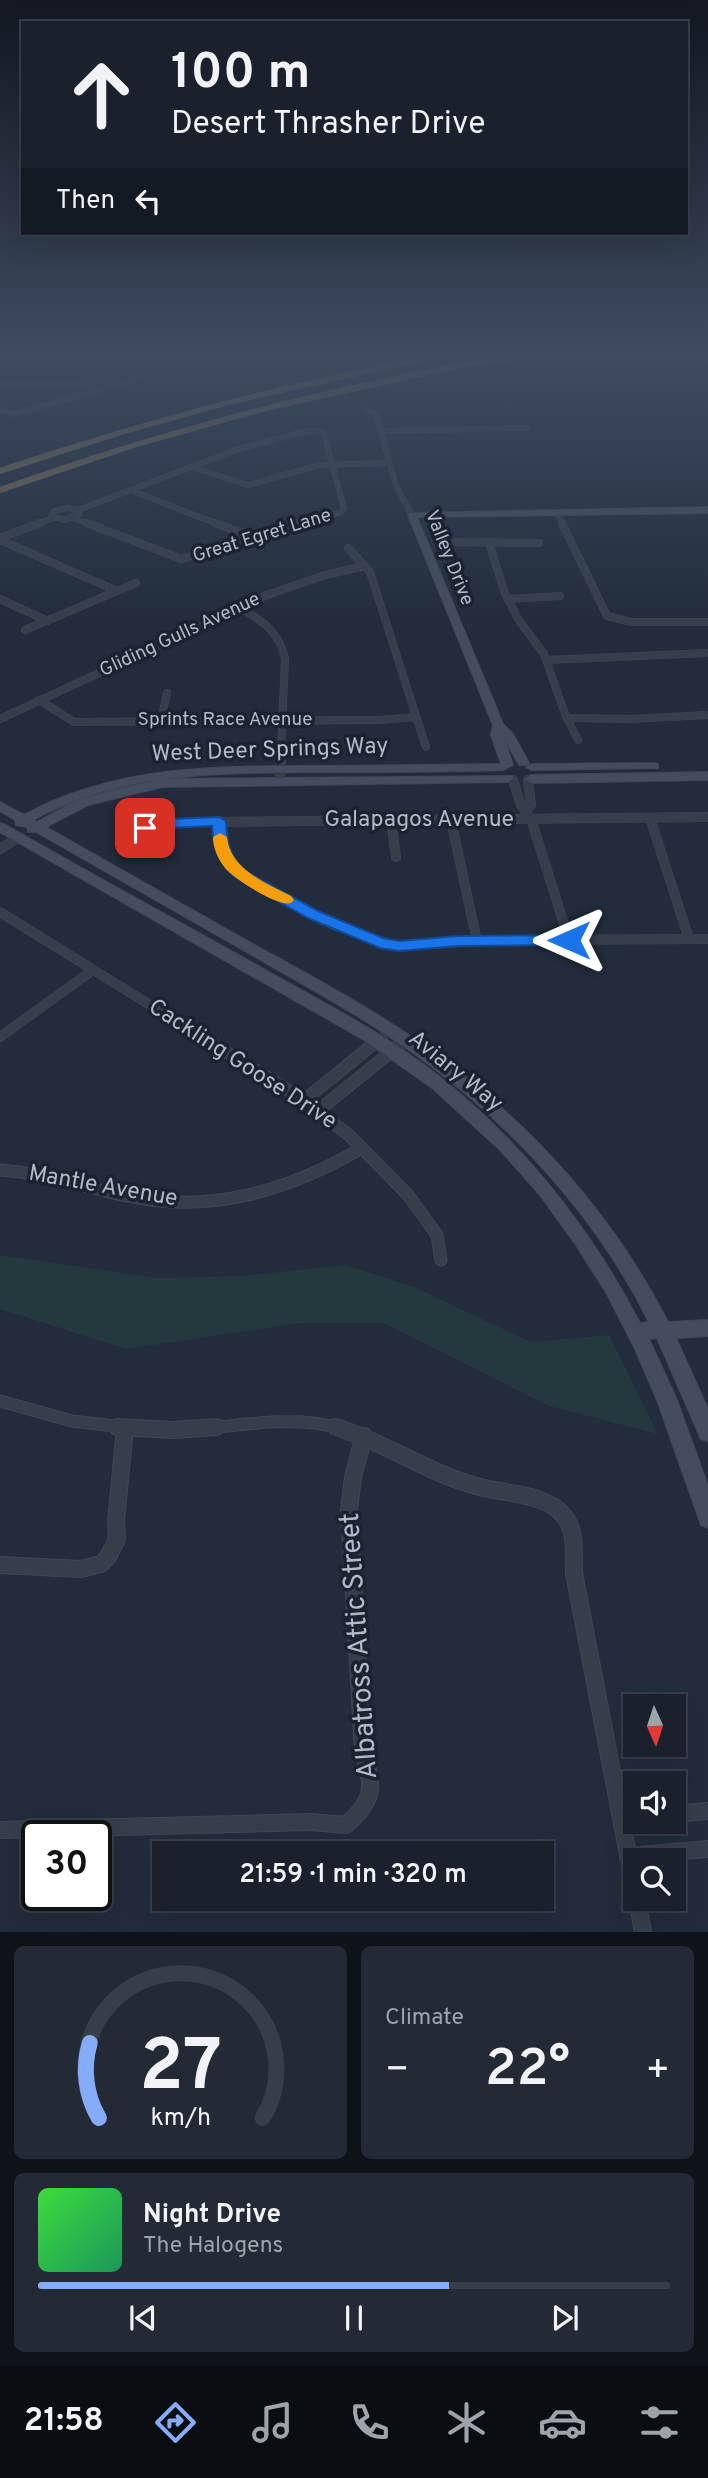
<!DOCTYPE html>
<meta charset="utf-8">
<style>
:root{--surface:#1a212d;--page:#232935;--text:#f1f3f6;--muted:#9fa3aa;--line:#383e49;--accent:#85acf9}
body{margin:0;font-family:Overpass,sans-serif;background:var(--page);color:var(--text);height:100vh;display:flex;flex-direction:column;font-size:26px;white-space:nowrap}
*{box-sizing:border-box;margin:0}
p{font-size:23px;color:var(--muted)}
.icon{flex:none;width:38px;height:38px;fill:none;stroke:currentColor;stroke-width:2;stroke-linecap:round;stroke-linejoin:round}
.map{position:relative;height:1932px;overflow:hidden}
.panel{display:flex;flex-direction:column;gap:14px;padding:14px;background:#0e1219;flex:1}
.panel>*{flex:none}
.hud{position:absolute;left:21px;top:21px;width:667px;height:214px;border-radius:0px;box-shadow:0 7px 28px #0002,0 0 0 2px var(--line);background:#1a212d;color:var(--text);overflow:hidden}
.needle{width:46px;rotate:177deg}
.tools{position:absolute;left:623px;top:1694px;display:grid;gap:14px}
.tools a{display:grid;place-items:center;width:63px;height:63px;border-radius:0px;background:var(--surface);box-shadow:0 7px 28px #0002,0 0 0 2px var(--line);font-size:35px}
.speed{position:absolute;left:21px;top:1820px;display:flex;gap:14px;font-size:35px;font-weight:700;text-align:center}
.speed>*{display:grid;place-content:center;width:91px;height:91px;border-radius:50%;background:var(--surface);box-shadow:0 7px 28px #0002,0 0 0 2px var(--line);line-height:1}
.speed .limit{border:4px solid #111;border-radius:10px;background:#fff;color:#111}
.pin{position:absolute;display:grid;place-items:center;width:60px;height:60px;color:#fff;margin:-30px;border-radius:14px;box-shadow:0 4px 10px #0006}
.me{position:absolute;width:77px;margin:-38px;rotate:270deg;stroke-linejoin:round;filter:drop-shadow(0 0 5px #0008)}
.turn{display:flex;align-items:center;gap:24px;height:147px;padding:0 35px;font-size:32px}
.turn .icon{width:91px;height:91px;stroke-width:2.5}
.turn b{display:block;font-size:49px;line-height:60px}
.then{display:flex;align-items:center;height:66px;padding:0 35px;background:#0003;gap:14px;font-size:26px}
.big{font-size:52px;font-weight:600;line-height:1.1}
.panel .tile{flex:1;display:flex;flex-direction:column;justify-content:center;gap:10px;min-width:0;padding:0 24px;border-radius:10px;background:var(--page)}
.panel .dial{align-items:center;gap:0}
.dial svg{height:182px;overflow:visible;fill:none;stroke:var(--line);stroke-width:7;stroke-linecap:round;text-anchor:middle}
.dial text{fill:var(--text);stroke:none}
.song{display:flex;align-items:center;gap:21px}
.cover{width:84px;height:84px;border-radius:10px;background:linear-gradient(135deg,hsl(120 70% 55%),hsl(150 70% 35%))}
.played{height:7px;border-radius:4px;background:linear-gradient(90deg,var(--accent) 65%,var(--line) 65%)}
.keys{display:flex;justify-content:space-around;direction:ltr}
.heat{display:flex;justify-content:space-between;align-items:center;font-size:38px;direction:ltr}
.panel .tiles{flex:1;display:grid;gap:14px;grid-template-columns:1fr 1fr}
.tile:last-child{grid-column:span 2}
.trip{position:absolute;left:152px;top:1841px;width:402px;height:70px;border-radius:0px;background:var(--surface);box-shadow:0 7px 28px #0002,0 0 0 2px var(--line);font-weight:600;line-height:70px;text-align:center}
.tab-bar{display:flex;height:112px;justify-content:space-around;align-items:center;background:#0a0d12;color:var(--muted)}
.tab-bar .icon{width:49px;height:49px}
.tab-bar .selected{color:var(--accent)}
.tab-bar b{font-size:32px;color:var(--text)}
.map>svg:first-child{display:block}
.green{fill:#24393d}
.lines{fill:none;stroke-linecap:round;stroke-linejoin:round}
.street-far4-casing{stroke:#3f4755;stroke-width:6}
.street-far3-casing{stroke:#3f4755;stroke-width:8}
.street-far2-casing{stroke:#3f4755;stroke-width:10}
.street-far1-casing{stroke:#3f4755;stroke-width:13}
.street-casing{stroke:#3f4755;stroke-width:18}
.secondary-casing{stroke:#3f4755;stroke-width:2}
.highway-casing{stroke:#414957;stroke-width:1}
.street-far4{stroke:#363e4c;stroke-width:5}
.street-far3{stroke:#363e4c;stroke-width:7}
.street-far2{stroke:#363e4c;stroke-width:9}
.street-far1{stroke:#363e4c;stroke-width:11}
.street{stroke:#363e4c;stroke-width:16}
.secondary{fill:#444d5f;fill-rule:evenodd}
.highway{fill:#726853;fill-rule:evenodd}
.route{fill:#1a73e8;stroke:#114b97;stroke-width:2}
.slow{fill:#f59e0b}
.labels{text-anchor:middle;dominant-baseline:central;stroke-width:7;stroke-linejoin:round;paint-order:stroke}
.far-street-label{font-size:19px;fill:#b2b9c8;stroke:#1b2331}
.street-label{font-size:23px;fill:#b2b9c8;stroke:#1b2331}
.near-street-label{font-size:28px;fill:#b2b9c8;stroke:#1b2331}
</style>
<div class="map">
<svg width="708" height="1932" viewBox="0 0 708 1932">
<rect width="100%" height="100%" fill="#222c3c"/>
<polygon class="green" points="0,1255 158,1278 241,1276 345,1265 414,1287 531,1342 609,1335 658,1434 549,1406 384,1323 301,1323 126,1349 0,1309"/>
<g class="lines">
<defs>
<g id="street-far4">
<polyline points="700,352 708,361"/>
<polyline points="0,385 79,385 96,389"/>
<polyline points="0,410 15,414 130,381 137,376"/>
<polyline points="365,410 376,414 396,486 412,515"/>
<polyline points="381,431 527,428"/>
<polyline points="192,467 248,485 320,465 389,463"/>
<polyline points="133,491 220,525"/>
<polygon points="67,508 78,510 79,514 65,520 51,516 54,511"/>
<polyline points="78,510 236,450 298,433 315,431 324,433 344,509 339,513 289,525"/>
<polyline points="557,512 563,525"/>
<polyline points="74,518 91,525"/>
<polyline points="36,525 53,518"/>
</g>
<g id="street-far3">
<polyline points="87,523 181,559 297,523"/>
<polyline points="215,523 252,537"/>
<polyline points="562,523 607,616 632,622 708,622"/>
<polyline points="0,538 40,523"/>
<polyline points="0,540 117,591"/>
<polyline points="456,542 539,543"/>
<polyline points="489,542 504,591 518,619 544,654 565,714 578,740"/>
<polyline points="348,548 370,572 426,747"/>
<polyline points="0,599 48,621"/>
<polyline points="508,599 560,596"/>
<path d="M239,607C261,620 280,632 285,659L281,750"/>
<polyline points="25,630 136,583"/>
<polyline points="546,660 708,653"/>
<polyline points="39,700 74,722 379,720 416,717"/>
<polyline points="567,718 630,719 708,715"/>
<polyline points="0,719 267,595 325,575 365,566"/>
<polyline points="161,721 167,693"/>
</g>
<g id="street-far2">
<polyline points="280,780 281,748"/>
<polyline points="513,780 521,805 531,819 569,940"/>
<polyline points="526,811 531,805 528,780"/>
<polyline points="650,818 689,939"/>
<polyline points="391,820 396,857"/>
<polyline points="451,820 477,941"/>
<polyline points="219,821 223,850 240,874 334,925 392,946 500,940 708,939"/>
<polyline points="133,835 153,825 197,822 708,817"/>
<polyline points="0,849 19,837"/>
<polyline points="0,912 213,1044"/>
<polyline points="0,1037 93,970"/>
<polyline points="374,1044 391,1030"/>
<polyline points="401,1044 406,1040"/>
</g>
<g id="street-far1">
<polyline points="210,1042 294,1094 349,1135 408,1195 437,1235 441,1260"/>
<polyline points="303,1101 376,1042"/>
<polyline points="318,1111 403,1042"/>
<path d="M0,1170C44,1173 84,1187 126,1196C211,1214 288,1191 362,1148"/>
<polyline points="0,1401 72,1421 140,1429"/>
<path d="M195,1429C244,1426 293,1414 342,1429"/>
</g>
<g id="street">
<polyline points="117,1427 173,1430 216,1427"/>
<path d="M336,1427C387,1443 432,1476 484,1488C509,1494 547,1494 564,1516C577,1531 573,1555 574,1573L635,1891"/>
<polyline points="0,1565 81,1569 101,1564 108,1557 117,1539 116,1521 125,1428"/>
<polyline points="674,1814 708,1811"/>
<polyline points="621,1817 635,1816"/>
<path d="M0,1830L310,1822L346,1825C375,1800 374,1786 363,1752L349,1510L353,1477L364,1436"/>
<polyline points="628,1856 708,1849"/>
<polyline points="637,1899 643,1932"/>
</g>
<g id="secondary">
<polygon points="28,352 39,352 0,361 0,357"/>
<path d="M708,507V513L417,517L503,724L513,734L529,763L527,765H519L504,738L513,765L504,770C444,772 383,772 323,772C223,773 123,770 33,820L37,822L80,799L162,779L512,776L514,778L508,782L162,787L88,805L46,827C115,866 184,905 253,944C291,965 330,986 368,1009C493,1084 601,1191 668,1322L708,1320V1336L676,1338L708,1409V1441L701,1439L657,1338L649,1339L677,1400L708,1486V1528L701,1525L657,1400L635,1349L608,1296L576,1245L540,1195L499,1149L432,1088L364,1040L0,832V823L4,824C95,876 187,926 278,977C343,1013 410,1048 465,1098C538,1162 595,1237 640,1323L649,1322C586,1196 478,1089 357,1016C320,993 281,972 243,950C174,911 105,871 36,832H28L27,827L16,825L15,820L0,811V802L24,815C116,765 218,766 320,766C380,765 440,765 501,764L491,735L493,725L408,515L409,513Z"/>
<polygon points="654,763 658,764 658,768 532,770 526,767 532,764"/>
<polygon points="708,772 708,780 531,783 525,779 531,775"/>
</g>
<g id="highway">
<path d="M449,352H465L231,404L117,436L0,474V468C147,419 297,379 449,352Z"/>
<path d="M526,352H571L470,366L269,410L136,447L0,493V487C172,426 346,381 526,352Z"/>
</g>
</defs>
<use href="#street-far4" class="street-far4-casing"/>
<use href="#street-far3" class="street-far3-casing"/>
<use href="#street-far2" class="street-far2-casing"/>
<use href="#street-far1" class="street-far1-casing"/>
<use href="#street" class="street-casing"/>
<use href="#secondary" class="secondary-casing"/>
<use href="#highway" class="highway-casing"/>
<use href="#street-far4" class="street-far4"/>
<use href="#street-far3" class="street-far3"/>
<use href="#street-far2" class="street-far2"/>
<use href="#street-far1" class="street-far1"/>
<use href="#street" class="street"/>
<use href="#secondary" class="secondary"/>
<use href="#highway" class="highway"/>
</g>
<linearGradient id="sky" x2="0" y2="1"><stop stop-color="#131821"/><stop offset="0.57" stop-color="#3e4b61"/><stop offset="1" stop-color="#3e4b61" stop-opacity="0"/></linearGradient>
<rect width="708" height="622" fill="url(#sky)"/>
<path class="route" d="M219,817L226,821C227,842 229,856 245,871L318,911L383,938L399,941L458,936L569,935L577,940L569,945L458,946L399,951L380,948L308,918L235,877C219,862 213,847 212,826L165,828L145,832L138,828L140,825L165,819Z"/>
<path class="slow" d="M220,833L227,837C230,869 266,883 291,896L294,900L291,903C278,907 234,879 225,868C218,859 213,848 213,837Z"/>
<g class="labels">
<g class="far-street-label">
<text transform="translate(262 536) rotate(-17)">Great Egret Lane</text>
<text transform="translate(449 558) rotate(68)">Valley Drive</text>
<text transform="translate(180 635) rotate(-25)">Gliding Gulls Avenue</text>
<text x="225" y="720">Sprints Race Avenue</text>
</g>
<g class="street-label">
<text transform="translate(270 751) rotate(-2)">West Deer Springs Way</text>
<text x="419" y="820">Galapagos Avenue</text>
<text transform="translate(242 1065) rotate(33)">Cackling Goose Drive</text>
<text transform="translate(455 1072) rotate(39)">Aviary Way</text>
<text transform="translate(103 1187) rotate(10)">Mantle Avenue</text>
</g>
<g class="near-street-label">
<text transform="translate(360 1646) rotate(-94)">Albatross Attic Street</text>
</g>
</g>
</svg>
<div class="tools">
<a><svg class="needle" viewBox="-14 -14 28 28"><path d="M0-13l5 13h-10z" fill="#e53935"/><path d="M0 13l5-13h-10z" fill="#9fa3aa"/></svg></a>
<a><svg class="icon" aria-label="sound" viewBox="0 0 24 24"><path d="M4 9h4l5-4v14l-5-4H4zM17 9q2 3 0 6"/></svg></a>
<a><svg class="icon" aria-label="search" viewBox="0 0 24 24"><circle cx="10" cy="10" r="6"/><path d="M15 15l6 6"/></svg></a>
</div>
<div class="speed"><div class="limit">30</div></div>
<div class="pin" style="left:145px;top:828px;background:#d93025"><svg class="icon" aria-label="arrive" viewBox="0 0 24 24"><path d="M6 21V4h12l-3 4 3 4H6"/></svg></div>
<svg class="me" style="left:569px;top:940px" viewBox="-20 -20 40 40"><path d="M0-17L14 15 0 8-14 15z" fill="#1a73e8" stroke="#fff" stroke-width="4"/></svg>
<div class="trip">21:59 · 1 min · 320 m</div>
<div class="hud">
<div class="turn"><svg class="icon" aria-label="ahead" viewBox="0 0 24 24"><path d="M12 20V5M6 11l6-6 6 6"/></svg><div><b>100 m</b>Desert Thrasher Drive</div></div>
<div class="then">Then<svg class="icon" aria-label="left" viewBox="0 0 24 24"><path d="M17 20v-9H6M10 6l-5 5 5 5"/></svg></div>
</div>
</div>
<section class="panel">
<div class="tiles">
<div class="tile dial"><svg viewBox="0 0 100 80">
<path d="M14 69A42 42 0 1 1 86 69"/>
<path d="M14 69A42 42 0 0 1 10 36" stroke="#85acf9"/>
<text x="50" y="56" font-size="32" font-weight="700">27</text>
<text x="50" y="72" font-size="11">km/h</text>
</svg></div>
<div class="tile"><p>Climate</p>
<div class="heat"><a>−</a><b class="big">22°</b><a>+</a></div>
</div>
<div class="tile">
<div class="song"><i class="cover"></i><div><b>Night Drive</b><p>The Halogens</p></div></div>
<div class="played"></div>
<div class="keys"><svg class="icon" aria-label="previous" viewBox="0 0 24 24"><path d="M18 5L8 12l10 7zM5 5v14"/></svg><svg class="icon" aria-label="pause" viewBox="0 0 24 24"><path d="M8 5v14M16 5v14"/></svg><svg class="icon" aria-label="next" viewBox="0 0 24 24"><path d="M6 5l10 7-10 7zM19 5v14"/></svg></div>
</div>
</div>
</section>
<nav class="tab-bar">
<b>21:58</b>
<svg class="icon selected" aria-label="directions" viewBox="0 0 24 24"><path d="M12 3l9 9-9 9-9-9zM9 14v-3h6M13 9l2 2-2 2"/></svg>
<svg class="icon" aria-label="music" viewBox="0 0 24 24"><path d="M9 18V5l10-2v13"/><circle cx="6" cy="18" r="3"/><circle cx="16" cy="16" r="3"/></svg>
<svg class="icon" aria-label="phone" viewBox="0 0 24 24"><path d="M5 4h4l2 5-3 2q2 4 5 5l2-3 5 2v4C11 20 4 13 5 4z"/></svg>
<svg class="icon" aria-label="climate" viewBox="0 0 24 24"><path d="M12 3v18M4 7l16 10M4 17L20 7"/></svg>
<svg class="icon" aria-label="car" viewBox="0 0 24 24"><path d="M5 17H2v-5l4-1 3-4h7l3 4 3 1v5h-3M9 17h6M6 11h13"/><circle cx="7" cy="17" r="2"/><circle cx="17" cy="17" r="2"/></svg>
<svg class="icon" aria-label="filters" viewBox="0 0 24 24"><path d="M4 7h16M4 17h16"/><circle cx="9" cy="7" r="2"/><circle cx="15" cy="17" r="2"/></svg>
</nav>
